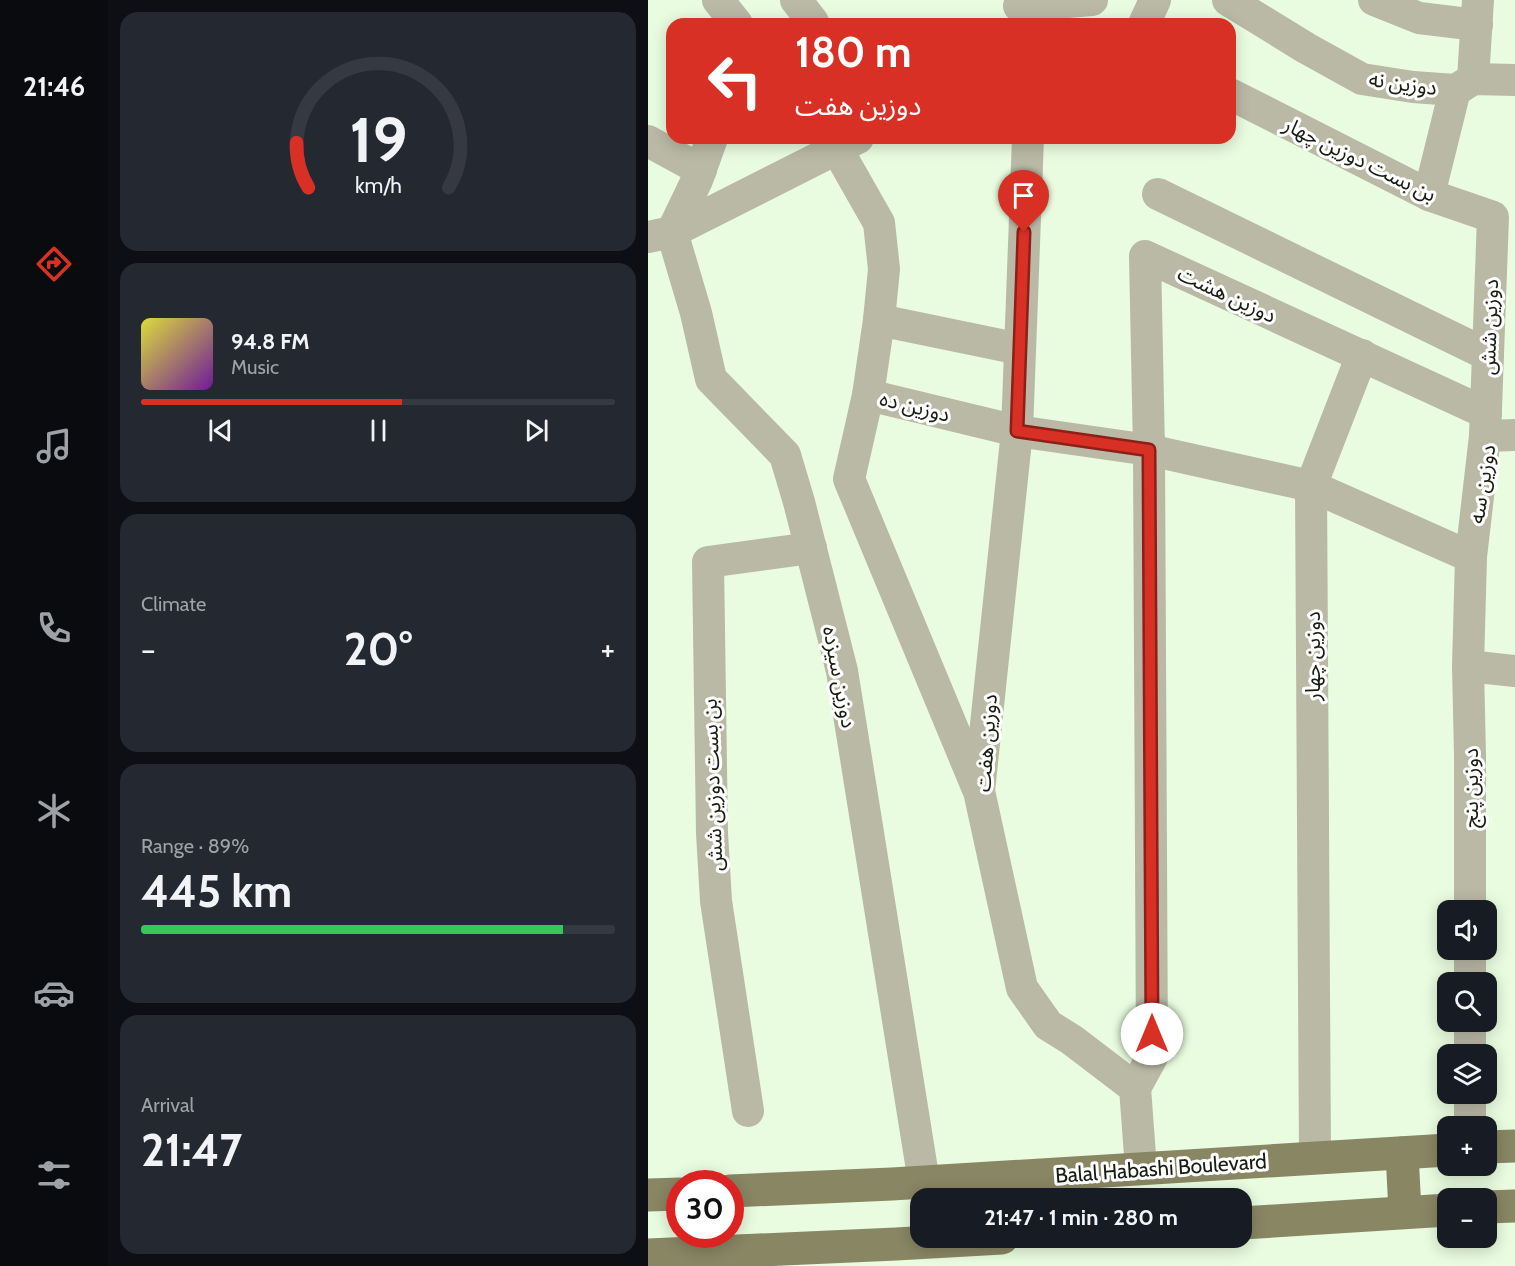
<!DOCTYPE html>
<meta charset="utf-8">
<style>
:root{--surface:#171b24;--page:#242831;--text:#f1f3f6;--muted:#9ea1a6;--line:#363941;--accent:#d93025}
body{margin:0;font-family:Cabin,"Noto Sans Arabic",sans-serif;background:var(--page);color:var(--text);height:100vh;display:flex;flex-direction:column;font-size:22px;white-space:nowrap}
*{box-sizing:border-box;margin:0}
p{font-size:20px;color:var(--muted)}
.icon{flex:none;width:33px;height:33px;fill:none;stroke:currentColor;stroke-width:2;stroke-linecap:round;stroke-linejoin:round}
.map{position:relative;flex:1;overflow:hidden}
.details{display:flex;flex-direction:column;gap:12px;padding:12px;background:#0d0f14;width:540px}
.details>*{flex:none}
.banner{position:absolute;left:18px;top:18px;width:570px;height:126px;border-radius:18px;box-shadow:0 3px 15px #0003;background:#d93025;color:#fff;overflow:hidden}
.controls{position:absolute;left:789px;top:900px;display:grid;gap:12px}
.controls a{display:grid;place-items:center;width:60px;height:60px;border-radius:12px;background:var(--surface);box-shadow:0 3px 15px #0003;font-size:30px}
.speed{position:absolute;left:18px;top:1170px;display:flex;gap:12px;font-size:30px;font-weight:700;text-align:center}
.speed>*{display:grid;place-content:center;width:78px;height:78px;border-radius:50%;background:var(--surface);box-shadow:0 3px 15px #0003;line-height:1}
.speed .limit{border:9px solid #d22;background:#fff;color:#111}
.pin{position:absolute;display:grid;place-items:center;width:51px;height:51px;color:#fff;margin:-62px -26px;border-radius:50% 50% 50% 0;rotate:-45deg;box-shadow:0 0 6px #0007}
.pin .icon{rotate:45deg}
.me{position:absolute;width:66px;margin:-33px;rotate:0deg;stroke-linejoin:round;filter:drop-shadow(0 0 4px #0008)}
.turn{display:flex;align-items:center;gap:21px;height:126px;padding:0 30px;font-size:27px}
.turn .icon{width:78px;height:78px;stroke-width:2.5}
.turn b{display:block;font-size:42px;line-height:51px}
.big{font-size:45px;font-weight:700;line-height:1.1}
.details .card{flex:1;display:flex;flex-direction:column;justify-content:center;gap:9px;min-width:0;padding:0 21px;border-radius:18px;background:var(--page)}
.details .dial{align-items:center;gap:0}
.dial svg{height:156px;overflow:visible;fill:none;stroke:var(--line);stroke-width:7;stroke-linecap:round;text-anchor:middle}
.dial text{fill:var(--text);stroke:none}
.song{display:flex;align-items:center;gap:18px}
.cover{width:72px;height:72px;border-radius:9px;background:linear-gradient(135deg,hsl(60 70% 55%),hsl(280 70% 35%))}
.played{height:6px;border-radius:3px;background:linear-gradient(90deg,var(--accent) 55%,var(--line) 55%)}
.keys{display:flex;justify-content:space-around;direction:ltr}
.heat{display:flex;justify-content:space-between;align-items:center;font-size:33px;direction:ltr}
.charge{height:9px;border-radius:4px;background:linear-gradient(90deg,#34c759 89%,var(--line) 0)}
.trip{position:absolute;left:262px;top:1188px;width:342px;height:60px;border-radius:18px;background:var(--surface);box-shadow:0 3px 15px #0003;font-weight:700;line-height:60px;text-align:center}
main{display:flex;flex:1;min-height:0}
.menu{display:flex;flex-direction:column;width:108px;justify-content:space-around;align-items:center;background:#090b0e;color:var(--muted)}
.menu .icon{width:42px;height:42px}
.menu .current{color:var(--accent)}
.menu b{font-size:27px;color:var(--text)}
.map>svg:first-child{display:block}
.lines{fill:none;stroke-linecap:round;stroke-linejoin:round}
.minor{stroke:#bab9a6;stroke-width:32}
.major{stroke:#898664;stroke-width:33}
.route-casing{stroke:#8d1f18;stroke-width:15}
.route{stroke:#d93025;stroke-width:10}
.labels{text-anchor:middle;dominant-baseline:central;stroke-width:6;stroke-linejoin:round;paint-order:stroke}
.street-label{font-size:21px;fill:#171d13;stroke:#fff}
</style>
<main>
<nav class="menu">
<b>21:46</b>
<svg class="icon current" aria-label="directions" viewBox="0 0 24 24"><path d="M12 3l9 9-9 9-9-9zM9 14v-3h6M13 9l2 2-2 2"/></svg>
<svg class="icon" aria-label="music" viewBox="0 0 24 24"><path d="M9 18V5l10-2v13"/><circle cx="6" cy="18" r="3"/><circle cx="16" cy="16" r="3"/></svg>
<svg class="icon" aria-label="phone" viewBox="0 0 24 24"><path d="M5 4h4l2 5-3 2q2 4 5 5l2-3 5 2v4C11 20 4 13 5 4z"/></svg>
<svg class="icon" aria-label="climate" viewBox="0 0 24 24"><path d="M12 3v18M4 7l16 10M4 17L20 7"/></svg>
<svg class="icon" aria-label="car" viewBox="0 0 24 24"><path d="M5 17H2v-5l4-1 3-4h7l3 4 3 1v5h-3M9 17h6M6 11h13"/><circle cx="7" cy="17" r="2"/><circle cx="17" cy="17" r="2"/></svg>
<svg class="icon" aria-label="filters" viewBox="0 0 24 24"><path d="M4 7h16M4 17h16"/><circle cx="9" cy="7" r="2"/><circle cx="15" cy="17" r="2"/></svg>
</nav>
<section class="details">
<div class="card dial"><svg viewBox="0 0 100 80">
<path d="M14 69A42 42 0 1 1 86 69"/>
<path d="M14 69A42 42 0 0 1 8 46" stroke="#d93025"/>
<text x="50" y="56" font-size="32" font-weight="700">19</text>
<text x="50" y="72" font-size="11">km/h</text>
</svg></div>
<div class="card">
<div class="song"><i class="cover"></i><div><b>94.8 FM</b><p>Music</p></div></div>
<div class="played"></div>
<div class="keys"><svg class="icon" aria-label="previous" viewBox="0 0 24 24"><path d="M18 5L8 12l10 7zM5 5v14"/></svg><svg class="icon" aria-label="pause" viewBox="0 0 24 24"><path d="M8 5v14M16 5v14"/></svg><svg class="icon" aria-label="next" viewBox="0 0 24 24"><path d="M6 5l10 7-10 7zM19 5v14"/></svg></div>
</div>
<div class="card"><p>Climate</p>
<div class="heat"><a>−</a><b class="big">20°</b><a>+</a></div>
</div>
<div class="card"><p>Range · 89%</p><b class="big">445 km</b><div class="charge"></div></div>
<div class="card"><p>Arrival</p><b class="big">21:47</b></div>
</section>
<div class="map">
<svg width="867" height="1266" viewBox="0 0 867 1266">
<rect width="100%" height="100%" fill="#e9fcdf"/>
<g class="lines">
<g class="minor">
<polyline points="70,0 89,24"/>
<polyline points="148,0 165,22"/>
<polyline points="580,0 658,48 714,79 765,87 807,90 781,195"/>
<polyline points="726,0 771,18 829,25"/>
<polyline points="371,6 444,0"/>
<polyline points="496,24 507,0"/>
<polyline points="825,79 830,0"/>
<polyline points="808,90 825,79 867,80"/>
<polyline points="582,94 781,195 845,217 837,436"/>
<polyline points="64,138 49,180 24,232 210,138"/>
<polyline points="0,141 53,170"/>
<polyline points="189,149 231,223 236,269 231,320 220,395"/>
<polyline points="510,194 840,355"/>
<polyline points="0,237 24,232 48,313 63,379 137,455 151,502 194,671 276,1182"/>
<polyline points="231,320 372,349"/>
<polyline points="823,557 837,436 867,435"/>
<polyline points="820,666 822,756 822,910"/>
<polyline points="329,787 201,479 220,395 369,431 380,138"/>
<polyline points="822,982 822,950"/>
<polyline points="822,1054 822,1022"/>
<polyline points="487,1088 504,1057 501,450 497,256 838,413"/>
<polyline points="100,1111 68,901 64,833 60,562 163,548"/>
<polyline points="822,1126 822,1094"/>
<polyline points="667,1158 663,486 823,557 820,666 867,671"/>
<polyline points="493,1169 487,1088 424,1040 400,1025 374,988 331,791 369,431 501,450 663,486 714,355"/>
</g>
<g class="major">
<polyline points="838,1147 867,1146"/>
<polyline points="754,1153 757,1212"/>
<polyline points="82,1191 244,1184 800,1150"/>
<polyline points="0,1195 32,1194"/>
<polyline points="838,1207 867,1206"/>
<polyline points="594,1223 800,1210"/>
<polyline points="0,1255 248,1244 354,1238"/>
</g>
</g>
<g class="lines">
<defs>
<polyline id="route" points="376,232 369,431 501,450 504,1034"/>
</defs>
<use href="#route" class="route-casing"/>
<use href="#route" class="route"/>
</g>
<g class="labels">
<g class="street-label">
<text transform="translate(755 83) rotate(8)">دوزین نه</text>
<text transform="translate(712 159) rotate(26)">بن بست دوزین چهار</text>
<text transform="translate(579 294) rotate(25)">دوزین هشت</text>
<text transform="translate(841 327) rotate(-88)">دوزین شش</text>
<text transform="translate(267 406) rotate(14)">دوزین ده</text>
<text transform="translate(834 484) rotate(-81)">دوزین سه</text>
<text transform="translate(664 656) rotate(-90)">دوزین چهار</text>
<text transform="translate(192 677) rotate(79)">دوزین سیزده</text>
<text transform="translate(338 743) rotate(-86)">دوزین هفت</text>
<text transform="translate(64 785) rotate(-92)">بن بست دوزین شش</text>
<text transform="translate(822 788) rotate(-90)">دوزین پنج</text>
<text transform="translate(513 1168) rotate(-4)">Balal Habashi Boulevard</text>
</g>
</g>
</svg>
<div class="controls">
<a><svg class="icon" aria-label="sound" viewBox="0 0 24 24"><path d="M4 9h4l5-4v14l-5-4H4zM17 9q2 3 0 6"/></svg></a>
<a><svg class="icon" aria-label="search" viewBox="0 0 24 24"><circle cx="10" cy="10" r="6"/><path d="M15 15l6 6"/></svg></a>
<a><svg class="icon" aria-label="layers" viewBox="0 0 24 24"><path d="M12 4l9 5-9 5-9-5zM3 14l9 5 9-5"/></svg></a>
<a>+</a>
<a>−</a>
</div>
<div class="speed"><div class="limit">30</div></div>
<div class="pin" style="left:376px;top:232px;background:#d93025"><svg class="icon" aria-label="arrive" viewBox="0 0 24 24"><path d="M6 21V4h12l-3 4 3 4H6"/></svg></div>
<svg class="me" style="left:504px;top:1034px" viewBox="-20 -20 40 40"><circle r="19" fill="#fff"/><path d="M0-13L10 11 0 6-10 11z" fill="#d93025"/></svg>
<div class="trip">21:47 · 1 min · 280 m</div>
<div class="banner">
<div class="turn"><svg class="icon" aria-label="left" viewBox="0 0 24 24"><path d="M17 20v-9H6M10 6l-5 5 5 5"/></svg><div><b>180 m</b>دوزین هفت</div></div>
</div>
</div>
</main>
